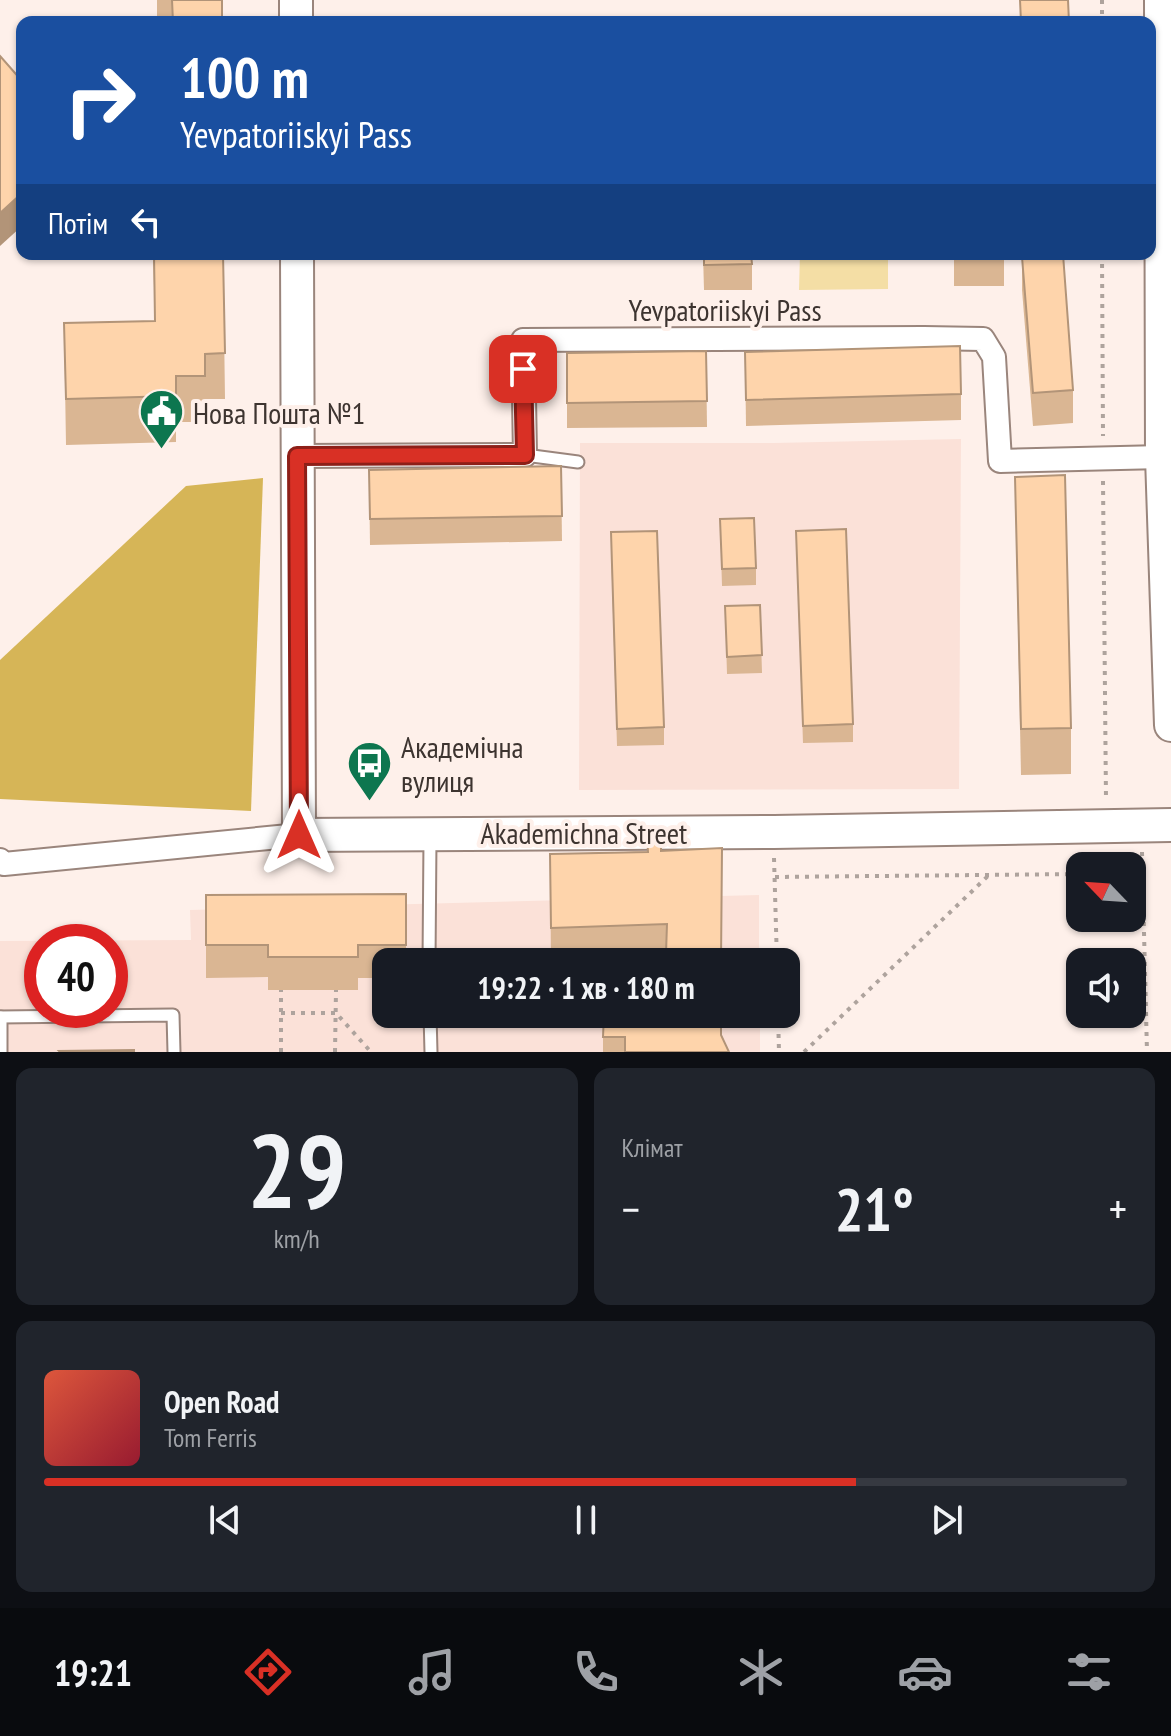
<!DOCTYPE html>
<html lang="uk">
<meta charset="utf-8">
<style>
:root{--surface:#171b24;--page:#20242c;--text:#f1f3f6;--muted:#9ea1a6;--line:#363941;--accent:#d93025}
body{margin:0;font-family:"PT Sans Narrow",sans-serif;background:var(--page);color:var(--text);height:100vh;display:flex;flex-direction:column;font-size:30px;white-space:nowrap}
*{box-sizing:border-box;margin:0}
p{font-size:26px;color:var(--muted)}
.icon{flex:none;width:44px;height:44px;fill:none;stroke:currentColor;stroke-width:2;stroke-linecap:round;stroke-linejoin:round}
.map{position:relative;height:1052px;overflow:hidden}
.details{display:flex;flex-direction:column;gap:16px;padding:16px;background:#0d0f14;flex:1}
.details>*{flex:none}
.guide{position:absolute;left:16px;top:16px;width:1140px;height:244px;border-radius:16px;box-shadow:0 2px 6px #0004;background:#1a4fa0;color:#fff;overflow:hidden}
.needle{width:52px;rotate:295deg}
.fabs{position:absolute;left:1066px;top:852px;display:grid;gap:16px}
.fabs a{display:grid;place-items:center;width:80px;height:80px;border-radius:16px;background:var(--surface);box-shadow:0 2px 6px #0004;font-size:40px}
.speed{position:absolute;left:24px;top:924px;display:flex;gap:16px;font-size:40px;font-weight:700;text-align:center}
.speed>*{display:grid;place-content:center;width:104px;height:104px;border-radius:50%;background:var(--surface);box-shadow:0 2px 6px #0004;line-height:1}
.speed .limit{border:12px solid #d22;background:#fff;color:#111}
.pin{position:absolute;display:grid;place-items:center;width:68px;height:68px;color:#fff;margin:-34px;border-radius:16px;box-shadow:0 4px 12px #0006}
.me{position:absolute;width:88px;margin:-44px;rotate:0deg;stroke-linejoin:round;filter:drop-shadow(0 0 6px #0008)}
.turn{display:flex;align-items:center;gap:28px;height:168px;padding:0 32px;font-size:36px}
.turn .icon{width:104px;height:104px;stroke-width:2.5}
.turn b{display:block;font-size:56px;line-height:68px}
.then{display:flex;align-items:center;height:76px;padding:0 32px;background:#0003;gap:16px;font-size:30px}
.big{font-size:60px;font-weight:600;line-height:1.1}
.details .tile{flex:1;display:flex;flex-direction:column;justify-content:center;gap:12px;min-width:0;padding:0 28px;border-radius:16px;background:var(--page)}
.details .dial{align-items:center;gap:0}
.dial b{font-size:104px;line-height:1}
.song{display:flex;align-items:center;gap:24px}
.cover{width:96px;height:96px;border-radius:12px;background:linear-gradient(135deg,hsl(10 70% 55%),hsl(350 70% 35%))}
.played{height:8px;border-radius:4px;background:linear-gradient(90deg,var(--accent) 75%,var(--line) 75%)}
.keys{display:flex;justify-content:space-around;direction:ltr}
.heat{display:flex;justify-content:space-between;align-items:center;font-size:44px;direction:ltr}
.details .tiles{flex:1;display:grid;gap:16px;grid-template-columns:1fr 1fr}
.tile:last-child{grid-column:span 2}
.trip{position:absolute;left:372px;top:948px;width:428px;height:80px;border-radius:16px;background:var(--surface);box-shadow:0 2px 6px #0004;font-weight:600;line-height:80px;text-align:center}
.menu{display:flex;height:128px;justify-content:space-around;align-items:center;background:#090b0e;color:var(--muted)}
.menu .icon{width:56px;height:56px}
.menu .selected{color:var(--accent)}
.menu b{font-size:36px;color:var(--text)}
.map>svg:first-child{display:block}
.built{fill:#fbe1d8;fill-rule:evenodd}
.green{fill:#f4dea5}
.forest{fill:#d6b557}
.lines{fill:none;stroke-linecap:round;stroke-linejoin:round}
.lane-casing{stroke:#9a857c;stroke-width:15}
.street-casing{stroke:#9a857c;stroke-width:26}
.secondary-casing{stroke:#9a857c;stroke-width:36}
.path{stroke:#aea39d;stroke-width:4;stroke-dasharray:4 6;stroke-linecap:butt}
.lane{stroke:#fff;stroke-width:11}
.street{stroke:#fff;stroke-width:22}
.secondary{stroke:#fff;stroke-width:32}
.wall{fill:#dab693}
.shaded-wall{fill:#b29478}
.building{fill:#fed4ab;stroke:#b29478;stroke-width:2}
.route-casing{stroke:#8d1f18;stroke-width:20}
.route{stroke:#d93025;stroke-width:14}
.labels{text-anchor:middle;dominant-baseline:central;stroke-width:8;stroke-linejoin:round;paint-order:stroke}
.street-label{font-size:30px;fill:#3d3430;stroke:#fef0ea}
.poi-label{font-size:30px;fill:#3d3430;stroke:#fef0ea;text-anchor:start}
</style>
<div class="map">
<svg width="1171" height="1052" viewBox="0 0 1171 1052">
<rect width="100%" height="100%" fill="#fef0ea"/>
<g class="built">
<polygon points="961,439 959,789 579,790 580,443 774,443"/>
<path d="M759,895V962H386V1014H760V1052H0V941L191,940L190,910ZM42,942H110V1010H42Z"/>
</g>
<polygon class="green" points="800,254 888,254 888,289 799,290"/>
<polygon class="forest" points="263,478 251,811 0,799 0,660 186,486"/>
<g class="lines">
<defs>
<g id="lane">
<polyline points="525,455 578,462"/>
<polyline points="429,962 430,839"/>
<polyline points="430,1014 431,1052"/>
<polyline points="0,1017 173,1015 174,1052"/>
<polyline points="1,1017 1,1052"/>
</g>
<g id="street">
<polyline points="297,456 525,455 523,340 924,338 983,339 994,357 1000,461 1162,457"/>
<polyline points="0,860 4,864 299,835"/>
</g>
<g id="secondary">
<polyline points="296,0 296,22"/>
<polyline points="1161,0 1162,457 1171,725"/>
<polyline points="297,254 299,835 774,832 1171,825"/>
</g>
</defs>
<use href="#lane" class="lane-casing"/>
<use href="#street" class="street-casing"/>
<use href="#secondary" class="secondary-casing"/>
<g class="path">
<polyline points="1102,0 1102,22"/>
<polyline points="1102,254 1103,436"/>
<polyline points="1103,481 1106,800"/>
<polyline points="1142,852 1147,1052"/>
<polyline points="774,858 777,962"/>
<polyline points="775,877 1080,874"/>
<polyline points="281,1013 336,1013 371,1052"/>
<polyline points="778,1014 779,1052"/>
<polyline points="281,1052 281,990"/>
<polyline points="335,1052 336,990"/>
<polyline points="804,1052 989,875"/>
</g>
<use href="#lane" class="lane"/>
<use href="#street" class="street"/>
<use href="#secondary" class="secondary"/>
</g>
<g class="wall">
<rect x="157" y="0" width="65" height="22"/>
<polygon points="153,254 223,254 225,399 205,399 205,422 176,422 176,442 66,445 64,323 155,321"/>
<polygon points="703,254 752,264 752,290 704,290"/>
<rect x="954" y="254" width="50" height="32"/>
<polygon points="1022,257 1073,390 1073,423 1033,426 1022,290"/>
<polygon points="706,351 707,427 567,428 567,353"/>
<polygon points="745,352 961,394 961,420 746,426"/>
<polygon points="561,466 562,541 370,545 369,470"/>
<polygon points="1015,477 1071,728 1071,774 1021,775"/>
<polygon points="720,519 756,568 756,585 722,586"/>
<polygon points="796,531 853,724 853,742 803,743"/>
<polygon points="611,549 664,727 664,745 617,746"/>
<polygon points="760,605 762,673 727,674 725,606"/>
<polygon points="661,851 722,962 551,962 550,854"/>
<polygon points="406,894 406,962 386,962 386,978 358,978 358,990 268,990 268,977 206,978 206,895"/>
<polygon points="721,1035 729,1052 603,1052 603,1037"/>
</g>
<polygon class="shaded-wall" points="22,193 22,226 0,246 0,213"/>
<g class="building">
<polygon points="172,0 222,0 222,22 173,22"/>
<polygon points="1020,0 1068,0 1069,22 1021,22"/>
<polygon points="0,56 22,81 22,193 0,213"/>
<polygon points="154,254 223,254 225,353 205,354 205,376 176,376 176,396 66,399 64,323 155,321"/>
<polygon points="704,254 751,254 752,264 704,265"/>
<polygon points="1063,254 1073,390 1033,393 1022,257"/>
<polygon points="960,346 961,394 746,400 745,352"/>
<polygon points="706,351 707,401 567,403 567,353"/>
<polygon points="561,466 562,516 370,519 369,470"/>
<polygon points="1065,475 1071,728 1021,729 1015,477"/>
<polygon points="754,518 756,568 722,569 720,519"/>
<polygon points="846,529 853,724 803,726 796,531"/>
<polygon points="657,531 664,727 617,729 611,532"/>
<polygon points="760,605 762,655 727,657 725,606"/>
<polygon points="647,836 661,842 661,851 722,848 721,962 647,962 666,953 667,924 551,928 550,854 648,852"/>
<polygon points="406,894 406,945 358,945 358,957 268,957 268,945 206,945 206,895"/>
<polygon points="604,1014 721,1014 721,1035 729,1052 625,1052 625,1037 603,1037"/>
<polygon points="134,1050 134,1052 60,1052 59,1051"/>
</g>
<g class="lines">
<defs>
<polyline id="route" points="299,835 297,456 525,455 523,369"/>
</defs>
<use href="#route" class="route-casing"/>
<use href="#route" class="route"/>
</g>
<defs>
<symbol id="civic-pin" viewBox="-11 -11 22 30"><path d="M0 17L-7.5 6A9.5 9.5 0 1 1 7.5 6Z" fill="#0d764f" stroke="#fef0ea"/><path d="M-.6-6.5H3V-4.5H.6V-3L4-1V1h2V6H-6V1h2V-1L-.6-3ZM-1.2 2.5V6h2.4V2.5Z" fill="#fff"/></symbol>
<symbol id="bus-pin" viewBox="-11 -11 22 30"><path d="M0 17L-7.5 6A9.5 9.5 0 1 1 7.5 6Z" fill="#0d764f" stroke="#fef0ea"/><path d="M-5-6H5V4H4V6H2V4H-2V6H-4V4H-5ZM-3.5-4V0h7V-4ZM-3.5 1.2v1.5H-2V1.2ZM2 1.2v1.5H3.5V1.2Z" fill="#fff"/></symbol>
</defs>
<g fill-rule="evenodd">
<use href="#civic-pin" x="136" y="386" width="51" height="69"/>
<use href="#bus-pin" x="344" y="738" width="51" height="69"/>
</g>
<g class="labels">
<g class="street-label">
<text x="725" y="309">Yevpatoriiskyi Pass</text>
<text x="584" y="832">Akademichna Street</text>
</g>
<g class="poi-label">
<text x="193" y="412">Нова Пошта №1</text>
<text x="401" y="746">Академічна<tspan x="401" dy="34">вулиця</tspan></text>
</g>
</g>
</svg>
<div class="fabs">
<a><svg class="needle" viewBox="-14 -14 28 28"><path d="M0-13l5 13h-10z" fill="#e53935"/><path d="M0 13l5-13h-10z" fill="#9ea1a6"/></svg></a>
<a><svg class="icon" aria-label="sound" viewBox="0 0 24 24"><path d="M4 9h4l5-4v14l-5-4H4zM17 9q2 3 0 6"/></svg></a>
</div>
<div class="speed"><div class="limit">40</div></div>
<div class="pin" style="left:523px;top:369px;background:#d93025"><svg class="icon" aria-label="arrive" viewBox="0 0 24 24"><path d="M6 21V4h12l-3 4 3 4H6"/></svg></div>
<svg class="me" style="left:299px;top:835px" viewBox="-20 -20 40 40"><path d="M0-17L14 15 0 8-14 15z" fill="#d93025" stroke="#fff" stroke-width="4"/></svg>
<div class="trip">19:22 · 1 хв · 180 m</div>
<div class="guide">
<div class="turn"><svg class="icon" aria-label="right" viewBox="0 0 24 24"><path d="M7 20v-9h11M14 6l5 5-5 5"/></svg><div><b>100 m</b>Yevpatoriiskyi Pass</div></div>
<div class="then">Потім<svg class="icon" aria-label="left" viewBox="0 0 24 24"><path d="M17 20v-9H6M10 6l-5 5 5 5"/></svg></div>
</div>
</div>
<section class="details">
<div class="tiles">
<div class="tile dial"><b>29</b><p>km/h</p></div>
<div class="tile"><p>Клімат</p>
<div class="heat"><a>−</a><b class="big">21°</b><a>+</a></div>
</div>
<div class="tile">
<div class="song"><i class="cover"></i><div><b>Open Road</b><p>Tom Ferris</p></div></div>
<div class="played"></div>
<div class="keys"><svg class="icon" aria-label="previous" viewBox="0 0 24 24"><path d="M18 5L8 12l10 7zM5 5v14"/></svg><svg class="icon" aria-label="pause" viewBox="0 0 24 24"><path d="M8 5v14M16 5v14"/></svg><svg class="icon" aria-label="next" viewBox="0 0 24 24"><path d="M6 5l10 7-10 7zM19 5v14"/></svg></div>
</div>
</div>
</section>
<nav class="menu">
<b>19:21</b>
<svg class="icon selected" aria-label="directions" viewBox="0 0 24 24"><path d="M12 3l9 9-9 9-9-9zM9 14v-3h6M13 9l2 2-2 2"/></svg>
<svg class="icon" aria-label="music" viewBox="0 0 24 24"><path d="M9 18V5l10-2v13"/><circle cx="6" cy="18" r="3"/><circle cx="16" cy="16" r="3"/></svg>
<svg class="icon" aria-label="phone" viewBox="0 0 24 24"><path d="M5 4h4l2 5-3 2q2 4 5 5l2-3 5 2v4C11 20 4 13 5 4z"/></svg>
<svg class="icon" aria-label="climate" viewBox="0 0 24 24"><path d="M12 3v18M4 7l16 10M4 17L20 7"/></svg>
<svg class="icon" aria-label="car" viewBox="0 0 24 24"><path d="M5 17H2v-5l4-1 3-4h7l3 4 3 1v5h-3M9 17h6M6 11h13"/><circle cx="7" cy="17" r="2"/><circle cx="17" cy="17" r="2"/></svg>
<svg class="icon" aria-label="filters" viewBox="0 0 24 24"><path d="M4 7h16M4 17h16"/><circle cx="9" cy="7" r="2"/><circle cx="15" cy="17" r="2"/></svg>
</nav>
